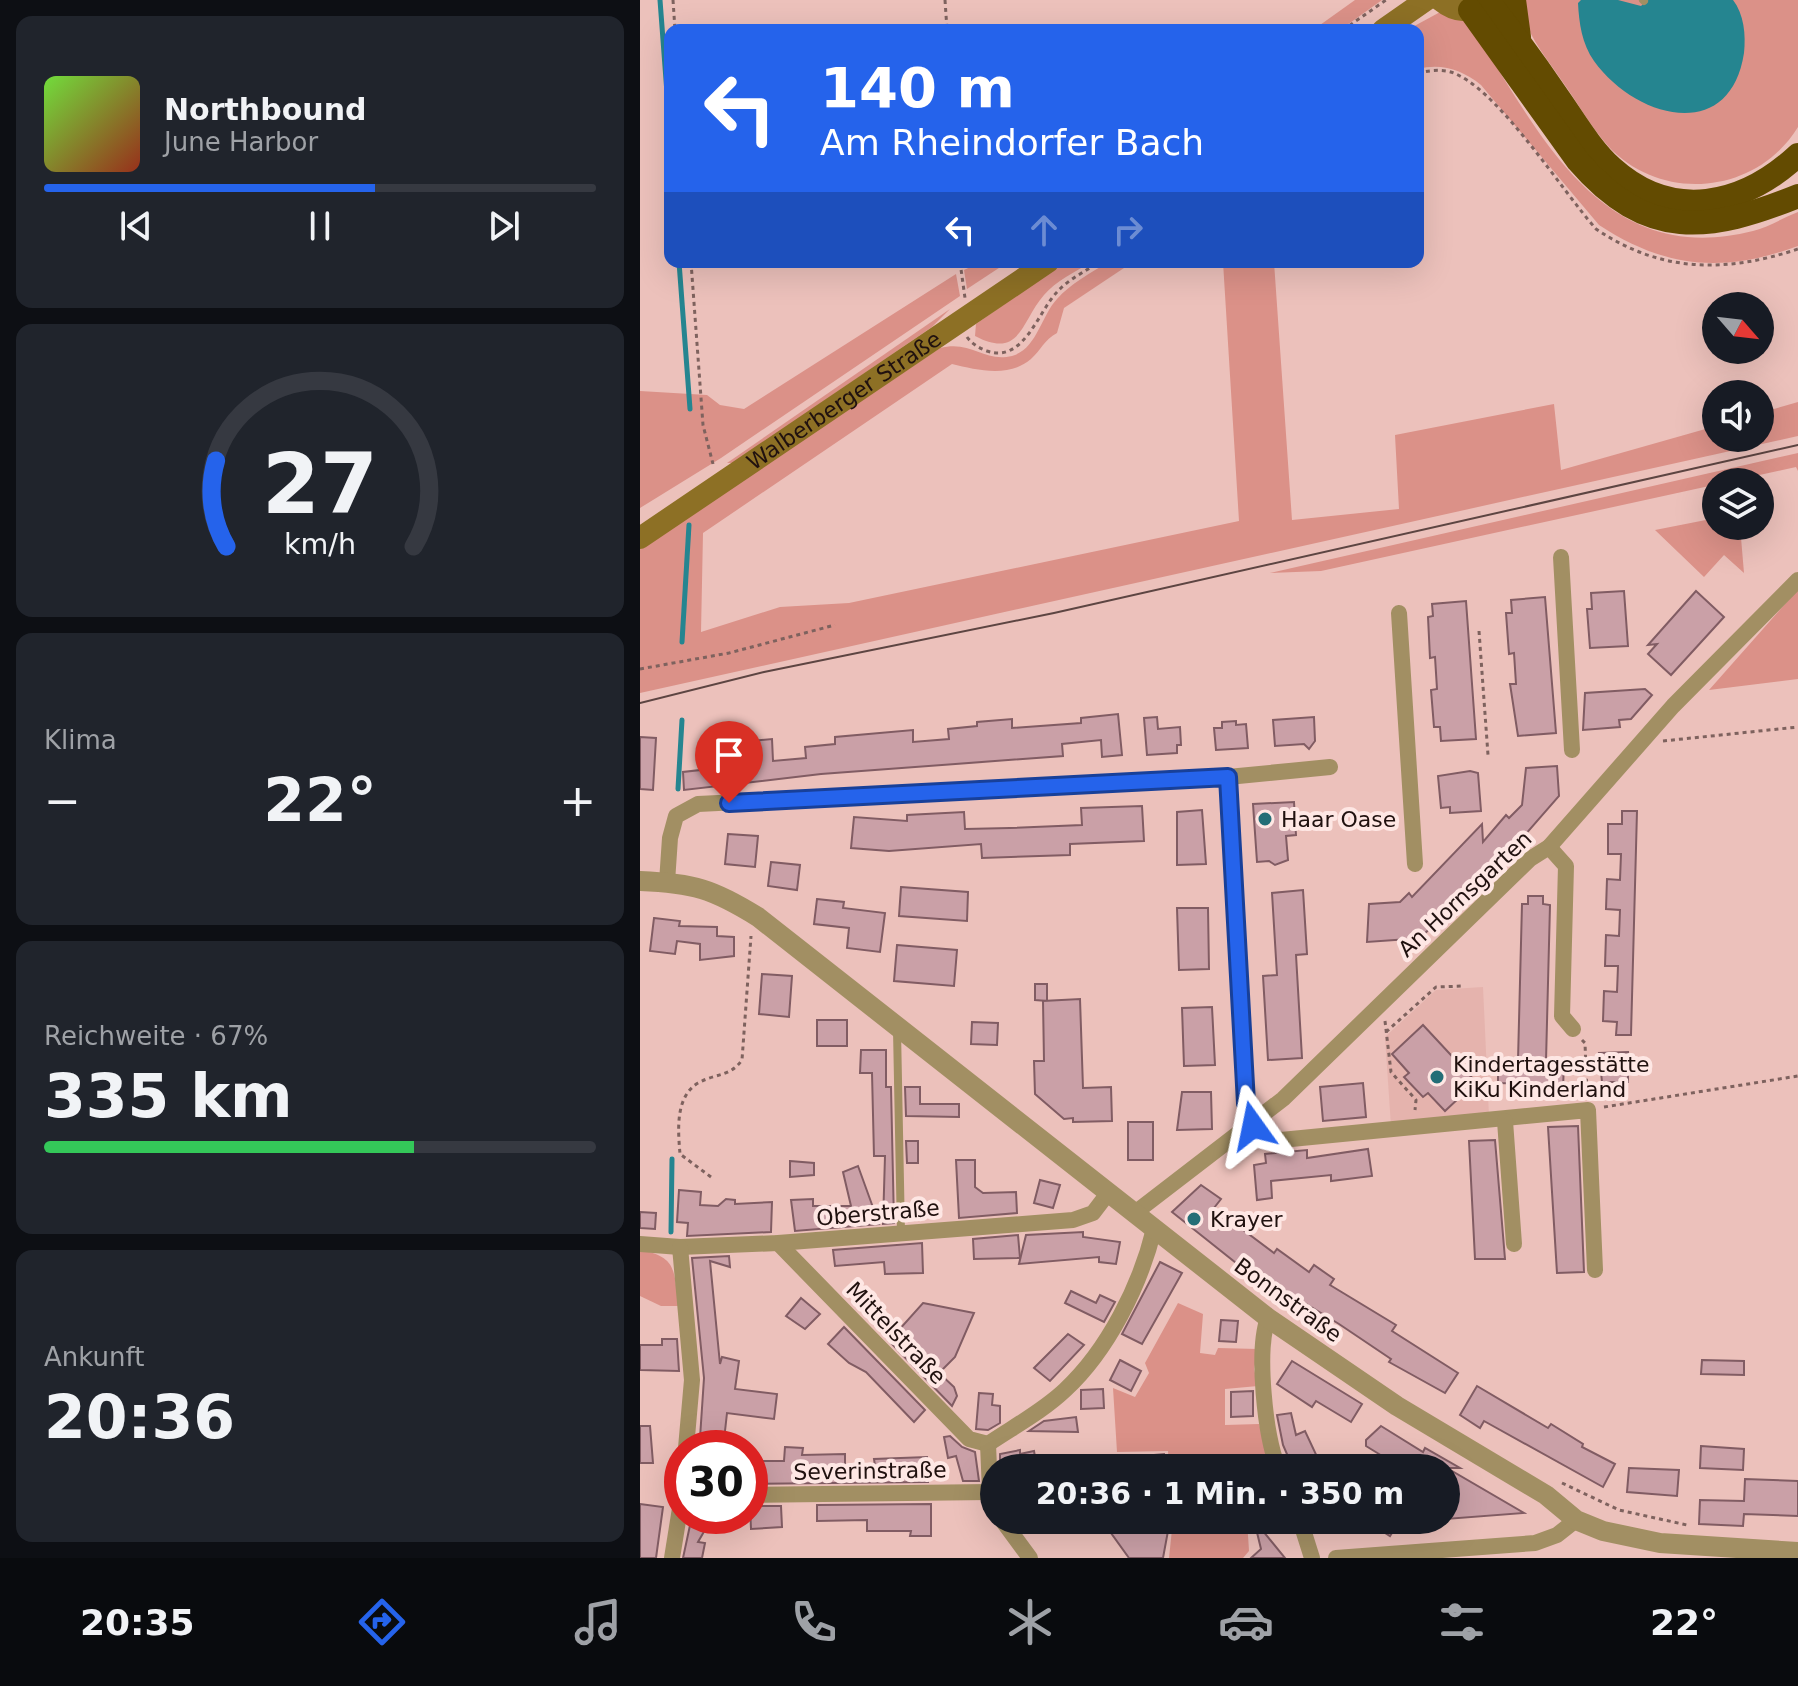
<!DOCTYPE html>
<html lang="de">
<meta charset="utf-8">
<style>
:root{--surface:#171b24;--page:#20242c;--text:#f1f3f6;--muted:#9ea1a6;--line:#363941;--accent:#2563eb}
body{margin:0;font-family:"DejaVu Sans",sans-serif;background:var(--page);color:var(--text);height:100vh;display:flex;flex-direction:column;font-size:30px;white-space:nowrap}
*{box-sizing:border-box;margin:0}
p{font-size:26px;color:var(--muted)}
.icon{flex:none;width:44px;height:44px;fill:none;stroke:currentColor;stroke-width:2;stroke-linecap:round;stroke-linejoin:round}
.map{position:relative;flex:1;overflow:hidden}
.side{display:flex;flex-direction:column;gap:16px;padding:16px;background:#0d0f14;width:640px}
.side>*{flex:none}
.banner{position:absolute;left:24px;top:24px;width:760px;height:244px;border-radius:16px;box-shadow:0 8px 32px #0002;background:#2563eb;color:#fff;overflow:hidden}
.needle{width:52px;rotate:118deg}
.buttons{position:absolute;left:1062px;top:292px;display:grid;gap:16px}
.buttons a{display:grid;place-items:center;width:72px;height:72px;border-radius:50%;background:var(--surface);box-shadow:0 8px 32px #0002;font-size:40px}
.speed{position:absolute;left:24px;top:1430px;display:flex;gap:16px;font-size:40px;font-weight:700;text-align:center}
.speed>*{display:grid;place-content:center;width:104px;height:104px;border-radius:50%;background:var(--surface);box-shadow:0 8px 32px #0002;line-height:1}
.speed .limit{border:12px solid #d22;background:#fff;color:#111}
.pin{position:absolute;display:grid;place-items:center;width:68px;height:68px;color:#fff;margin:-82px -34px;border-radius:50% 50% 50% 0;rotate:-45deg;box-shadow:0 0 8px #0007}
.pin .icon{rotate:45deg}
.me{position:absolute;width:88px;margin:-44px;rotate:348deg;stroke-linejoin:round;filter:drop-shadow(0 0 6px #0008)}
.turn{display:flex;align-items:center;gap:28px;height:168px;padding:0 24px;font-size:36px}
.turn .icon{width:104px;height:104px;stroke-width:2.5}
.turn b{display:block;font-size:56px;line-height:68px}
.lanes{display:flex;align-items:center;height:76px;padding:0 24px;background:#0003;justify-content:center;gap:40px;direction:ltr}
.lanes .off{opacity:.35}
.big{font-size:60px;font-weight:600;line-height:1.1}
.side .tile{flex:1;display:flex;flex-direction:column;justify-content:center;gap:12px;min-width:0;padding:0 28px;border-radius:16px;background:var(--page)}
.side .dial{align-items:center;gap:0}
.dial svg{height:208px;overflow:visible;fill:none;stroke:var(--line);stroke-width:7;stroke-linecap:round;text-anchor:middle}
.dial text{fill:var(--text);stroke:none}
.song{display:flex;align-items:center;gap:24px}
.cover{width:96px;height:96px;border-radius:12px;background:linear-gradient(135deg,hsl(100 70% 55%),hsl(10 70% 35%))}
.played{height:8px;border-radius:4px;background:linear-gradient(90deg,var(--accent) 60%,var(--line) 60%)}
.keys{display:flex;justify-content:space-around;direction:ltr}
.heat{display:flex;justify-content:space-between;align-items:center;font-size:44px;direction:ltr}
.charge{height:12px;border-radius:6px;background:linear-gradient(90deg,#34c759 67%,var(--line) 0)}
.trip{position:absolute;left:340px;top:1454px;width:480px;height:80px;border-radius:40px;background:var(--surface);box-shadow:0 8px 32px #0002;font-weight:600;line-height:80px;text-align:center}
.tab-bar{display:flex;height:128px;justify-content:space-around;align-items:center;background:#090b0e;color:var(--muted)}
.tab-bar .icon{width:56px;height:56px}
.tab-bar .current{color:var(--accent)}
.tab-bar b{font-size:36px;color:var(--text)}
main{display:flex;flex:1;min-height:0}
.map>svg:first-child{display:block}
.built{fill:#e5b3ad}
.green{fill:#db9188}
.water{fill:#258590}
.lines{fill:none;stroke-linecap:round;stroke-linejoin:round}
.stream{stroke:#258590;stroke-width:5}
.building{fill:#caa0a7;stroke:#815c63;stroke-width:2}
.path{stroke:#7e625e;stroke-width:3;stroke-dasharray:4 4;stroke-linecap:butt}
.service{stroke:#a28f63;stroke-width:8}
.minor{stroke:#a28f63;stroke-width:16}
.tertiary{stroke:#a28f63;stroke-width:20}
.secondary{stroke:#8d7025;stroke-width:22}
.motorway{stroke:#634b01;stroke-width:24}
.tram{stroke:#5d4542;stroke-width:2}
.route-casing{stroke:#184099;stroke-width:20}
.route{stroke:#2563eb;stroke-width:14}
.poi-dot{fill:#246e77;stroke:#fee7e4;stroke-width:3}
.labels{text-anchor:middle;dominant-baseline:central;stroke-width:8;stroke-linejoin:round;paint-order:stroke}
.street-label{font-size:22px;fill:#20110f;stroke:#fee7e4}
.poi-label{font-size:22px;fill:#20110f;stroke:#fee7e4;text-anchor:start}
</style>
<main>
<section class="side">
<div class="tile">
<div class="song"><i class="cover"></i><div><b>Northbound</b><p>June Harbor</p></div></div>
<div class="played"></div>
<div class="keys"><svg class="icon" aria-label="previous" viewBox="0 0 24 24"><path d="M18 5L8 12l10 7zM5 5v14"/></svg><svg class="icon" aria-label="pause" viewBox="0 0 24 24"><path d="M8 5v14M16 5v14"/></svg><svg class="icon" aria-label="next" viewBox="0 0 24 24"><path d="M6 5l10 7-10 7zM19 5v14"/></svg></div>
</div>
<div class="tile dial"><svg viewBox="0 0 100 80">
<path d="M14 69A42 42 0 1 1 86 69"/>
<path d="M14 69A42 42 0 0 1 10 36" stroke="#2563eb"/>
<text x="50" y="56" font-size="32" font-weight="700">27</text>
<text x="50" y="72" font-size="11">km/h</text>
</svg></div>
<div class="tile"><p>Klima</p>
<div class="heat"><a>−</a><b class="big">22°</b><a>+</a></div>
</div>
<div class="tile"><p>Reichweite · 67%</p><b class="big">335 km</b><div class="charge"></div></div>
<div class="tile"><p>Ankunft</p><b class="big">20:36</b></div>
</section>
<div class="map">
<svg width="1158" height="1558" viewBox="0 0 1158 1558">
<rect width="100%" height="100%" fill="#ecc1bb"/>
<polygon class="built" points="843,987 849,1116 751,1126 745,1037 796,990"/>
<g class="green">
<polygon points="715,0 742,0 700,30 673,30"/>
<path d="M881,0H1158V127C1117,194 1022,204 968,146C951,127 937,102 922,81C905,56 883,31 881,0Z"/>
<path d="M802,11L825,16C895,123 956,271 1113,231C1128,227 1143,218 1158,212V246C1084,273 1026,269 959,225L841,85C822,70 802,63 778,69V30H767Z"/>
<polygon points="341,262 368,262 327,289 324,270"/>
<path d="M424,262H451C435,272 416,281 404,295C381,321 381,360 335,336L336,324Z"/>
<path d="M468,262H493L424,308L417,333C404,340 401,350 391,359C369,378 337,370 312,364L63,533L61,632L140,607L209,603L599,521L583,262H634L652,520L759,509L755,435L914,404L921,470L1076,426V438H1120V413L1158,402V436L0,693V549L300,348C332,340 344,363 372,356C397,349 401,316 417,299C430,284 451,273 468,262Z"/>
<polygon points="316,274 320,296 81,458 0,508 0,391 67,395 80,405 104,409"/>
<polygon points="310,309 292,327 93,463 87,463"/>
<polygon points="1158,453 1158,471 1156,467 681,571 630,573"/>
<polygon points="1076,518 1076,526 1100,526 1104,573 1084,555 1064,577 1015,530"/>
<polygon points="1158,589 1158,679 1069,690 1154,594"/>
<path d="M0,1250C39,1257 33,1272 39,1306H21L0,1296Z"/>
<polygon points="538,1303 563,1314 560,1353 575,1355 578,1348 618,1349 614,1369 618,1386 585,1389 585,1425 619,1424 632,1468 529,1468 528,1451 477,1452 473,1388 495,1397 509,1373 505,1363"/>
<polygon points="533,1520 607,1520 609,1551 603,1558 529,1558"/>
</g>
<path class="water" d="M941,0H978L1001,6L1007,0H1093C1104,14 1106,35 1104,53C1090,144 996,119 954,61C942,44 939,23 938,3Z"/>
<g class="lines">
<g class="stream">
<polyline points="20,0 30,133"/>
<polyline points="39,262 50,409"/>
<polyline points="42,642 49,525"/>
<polyline points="38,789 42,720"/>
<polyline points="31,1232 32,1159"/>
</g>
</g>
<g class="building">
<polygon points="984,591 988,646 950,648 947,609 952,609 951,593"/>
<polygon points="1056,591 1084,617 1031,675 1008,654 1017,644 1008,645"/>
<polygon points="905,597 916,733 878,736 870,684 876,684 874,653 869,654 866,613 872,613 871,600"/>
<polygon points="826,601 836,739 801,741 800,727 794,727 791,690 797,689 795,657 790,658 788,617 793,616 792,604"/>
<polygon points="1005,689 1012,695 991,719 979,720 980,727 943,730 945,693"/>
<polygon points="478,714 482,755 462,757 461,740 422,744 423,756 181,774 44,790 43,772 60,770 58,750 102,742 132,739 133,761 166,758 165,747 195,744 195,737 273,730 273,742 309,739 308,729 337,726 337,722 372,719 372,728 441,723 441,718"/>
<polygon points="517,717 518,729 540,727 541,745 537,745 537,753 507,755 504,718"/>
<polygon points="674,717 675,741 669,749 664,744 635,746 633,720"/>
<polygon points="596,721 596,725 606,724 608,748 576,750 574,728 582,728 582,722"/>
<polygon points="0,737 16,738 13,790 0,789"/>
<polygon points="917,766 919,796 870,852 781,937 776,932 769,939 727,942 729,904 760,902 769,893 772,897 842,824 843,842 866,815 869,818 882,805 886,768"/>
<polygon points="830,771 838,773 841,811 810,813 810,807 801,808 798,776"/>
<polygon points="654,802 656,835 646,836 648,860 635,865 629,861 617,862 613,804"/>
<polygon points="502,806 504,841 430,844 430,855 342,858 341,844 249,851 211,848 214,817 267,821 267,815 324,812 325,829 370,828 442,825 441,808"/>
<polygon points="562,810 566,864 537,865 537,812"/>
<polygon points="982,811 997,811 991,1035 976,1035 977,1022 963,1021 964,991 977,992 978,966 965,966 966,935 979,936 980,910 966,909 967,879 980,880 981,854 968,854 968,824 982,824"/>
<polygon points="88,834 118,836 115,867 85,864"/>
<polygon points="131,862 160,865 157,890 128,886"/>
<polygon points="261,887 328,892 327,921 259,916"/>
<polygon points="663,890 667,954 656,955 662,1058 628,1060 623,976 637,975 632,893"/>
<polygon points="888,896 903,896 903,904 910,905 906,1061 924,1061 923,1090 899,1090 899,1084 858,1083 858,1059 878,1060 882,904 888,904"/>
<polygon points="177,899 204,902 203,908 245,913 240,952 207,948 209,928 174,924"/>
<polygon points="537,908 568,908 569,969 539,970"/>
<polygon points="14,918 40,921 39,926 77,927 77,936 94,937 94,956 60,960 60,944 37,941 35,954 10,951"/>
<polygon points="257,945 317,950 314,986 254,981"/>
<polygon points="122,974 152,976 149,1017 119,1014"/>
<polygon points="395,984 407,984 407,1001 395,1000"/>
<polygon points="440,999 443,1088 471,1087 472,1121 433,1122 433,1118 424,1119 395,1094 394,1061 404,1061 403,1001"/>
<polygon points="572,1007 575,1065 544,1066 542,1008"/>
<rect x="177" y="1020" width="30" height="26"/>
<polygon points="332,1022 358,1023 357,1045 331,1044"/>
<polygon points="783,1025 836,1082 805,1111 788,1093 783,1097 764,1077 769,1073 752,1054"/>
<polygon points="221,1050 246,1050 246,1087 251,1087 254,1223 243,1224 245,1156 234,1156 232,1073 220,1073"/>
<polygon points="988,1052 988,1082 962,1082 959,1053"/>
<polygon points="723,1083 726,1117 683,1121 680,1087"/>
<polygon points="265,1087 280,1087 280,1104 319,1104 319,1117 266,1116"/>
<polygon points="542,1092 571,1092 572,1129 537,1130"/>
<rect x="488" y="1122" width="25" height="38"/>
<polygon points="938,1126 944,1272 917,1273 908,1127"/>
<polygon points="855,1140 865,1259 835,1259 829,1141"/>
<polygon points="266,1141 278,1141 278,1163 267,1163"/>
<polygon points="728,1149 732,1176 691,1181 691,1175 631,1181 632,1198 617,1200 614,1165 626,1163 625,1154 667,1150 667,1158"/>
<polygon points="316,1160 335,1160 335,1187 343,1193 376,1192 377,1213 319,1218"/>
<polygon points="150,1161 174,1163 174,1175 150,1177"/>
<polygon points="218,1166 239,1224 155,1231 151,1200 173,1199 173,1206 211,1206 203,1172"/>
<polygon points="400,1180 420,1185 413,1208 394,1203"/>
<polygon points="561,1185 581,1199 574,1208 634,1253 637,1249 669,1272 674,1265 694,1279 690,1285 756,1325 752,1331 818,1373 805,1393 749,1362 751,1359 699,1324 640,1288 635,1294 532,1212"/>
<polygon points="39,1190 61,1192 60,1205 78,1206 86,1199 95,1200 95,1204 132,1202 131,1232 47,1236 48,1223 37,1222"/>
<polygon points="0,1212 16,1213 15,1229 0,1228"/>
<polygon points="443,1232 443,1237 480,1242 476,1264 459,1262 459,1257 379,1264 386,1235"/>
<polygon points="378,1235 380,1258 334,1259 333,1239"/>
<polygon points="282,1243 283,1273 245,1274 244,1262 195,1266 193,1250"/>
<polygon points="89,1256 90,1267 70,1261 80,1364 82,1357 99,1361 95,1389 137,1394 134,1419 87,1413 84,1440 60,1438 64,1378 52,1258"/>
<polygon points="520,1262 542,1273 502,1344 482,1334"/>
<polygon points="431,1291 456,1303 460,1295 475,1302 464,1322 425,1303"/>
<polygon points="161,1298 180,1314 165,1329 146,1316"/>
<polygon points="283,1303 334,1313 315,1357 299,1373 314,1387 317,1396 312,1406 249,1341"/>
<polygon points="581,1320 598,1321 596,1342 579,1341"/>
<polygon points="204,1327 285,1410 274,1422 226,1372 209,1363 188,1344"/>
<polygon points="428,1334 444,1345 410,1381 394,1368"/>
<polygon points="22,1339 37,1339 39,1371 0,1370 0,1345 22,1345"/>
<polygon points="480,1360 501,1371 491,1391 470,1380"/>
<polygon points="1062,1360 1104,1361 1104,1375 1061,1374"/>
<polygon points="652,1361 722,1404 711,1422 676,1401 672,1407 637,1384"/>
<polygon points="837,1386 908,1428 911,1424 943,1444 942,1447 975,1464 963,1487 844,1421 840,1428 820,1415"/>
<polygon points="463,1389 464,1408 441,1409 441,1390"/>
<polygon points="613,1391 613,1416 591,1417 591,1392"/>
<polygon points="339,1393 353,1394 352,1405 360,1406 360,1423 348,1430 336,1429"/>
<polygon points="651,1413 656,1435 665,1431 680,1463 671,1468 653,1468 643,1445 637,1415"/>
<polygon points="436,1417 438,1432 389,1431 404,1421"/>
<polygon points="0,1426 10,1426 13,1463 0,1463"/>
<polygon points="741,1426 783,1452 785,1448 820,1468 807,1468 884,1513 806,1519 806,1468 776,1468 756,1456 752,1462 726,1446 726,1440"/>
<polygon points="310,1436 322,1447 335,1452 339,1481 323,1481 316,1456 308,1458 304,1437"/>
<polygon points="1061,1446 1104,1449 1103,1470 1060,1468"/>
<polygon points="145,1447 163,1448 162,1455 205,1454 205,1473 236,1473 234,1459 287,1457 288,1482 110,1484 110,1461 144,1461"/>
<polygon points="380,1450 380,1454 394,1451 397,1468 360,1468 360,1454"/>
<polygon points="524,1454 525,1468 470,1468 470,1459"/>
<polygon points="989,1468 1039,1470 1037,1496 987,1492"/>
<polygon points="1105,1479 1158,1481 1158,1516 1104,1514 1103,1526 1059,1524 1060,1500 1104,1501"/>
<polygon points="0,1504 23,1507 16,1558 0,1558"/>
<polygon points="291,1504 291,1536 270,1536 271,1531 227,1531 227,1520 177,1521 177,1505"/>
<polygon points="110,1506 141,1506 142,1527 111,1529"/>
<polygon points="52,1516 73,1516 58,1542 65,1543 62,1558 43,1558"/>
<polygon points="500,1520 530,1520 523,1558 489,1558 466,1526 501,1523"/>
<polygon points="614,1520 645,1558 611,1558 621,1549"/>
<polygon points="725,1520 760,1520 750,1536"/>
</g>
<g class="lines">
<g class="path">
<polyline points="33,0 35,30"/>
<polyline points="305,0 307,30"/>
<polyline points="703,30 746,0"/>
<path d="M778,73C793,70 806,68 820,76C864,99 921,189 956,229C1021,273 1086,273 1158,249"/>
<polyline points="51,262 63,425 73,464"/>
<polyline points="320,262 325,298"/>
<path d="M327,337C332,344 339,348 347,351C384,364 398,311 418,291C429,279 446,271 459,262"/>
<polyline points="839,631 848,755"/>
<polyline points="0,669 89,653 195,625"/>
<polyline points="1023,741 1158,727"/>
<polyline points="745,1021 751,1072 776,1100 775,1110"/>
<polyline points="746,1032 796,987 823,986"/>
<polyline points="942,1040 945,1043 947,1095"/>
<polyline points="964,1107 1158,1076"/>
<path d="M71,1177L40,1154C38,1130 35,1097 58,1083C76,1073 90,1077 102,1060L111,936"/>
<polyline points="922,1483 979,1510 1047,1525"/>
</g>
<g class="service">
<polyline points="1003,0 1004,1"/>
<polyline points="257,1030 261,1233"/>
</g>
<g class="minor">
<polyline points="921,557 932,750"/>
<polyline points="759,613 775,864"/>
<path d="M588,777L606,1103C613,1125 618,1134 641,1140L948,1110L955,1270"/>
<polyline points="909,847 926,866 922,1016 933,1029"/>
<polyline points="27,882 30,838 36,816 58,804 588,777 690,767"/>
<polyline points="865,1121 874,1244"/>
<polyline points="496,1212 643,1099 890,859 909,847 1033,706 1158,580"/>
<polyline points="138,1243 329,1439 348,1444"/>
<polyline points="0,1244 40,1247 138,1243 433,1220 453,1213 469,1192"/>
<polyline points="40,1247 52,1380 46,1448"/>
<path d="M628,1318C616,1351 625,1435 638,1468"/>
<path d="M348,1444C373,1427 403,1411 425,1390C468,1350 500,1286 514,1229"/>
<polyline points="348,1444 350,1492 354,1501"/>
<polyline points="110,1495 350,1492"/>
<polyline points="362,1520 390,1558"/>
<polyline points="660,1520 672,1558"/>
<polyline points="32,1558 42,1496"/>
<polyline points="696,1558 895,1543 917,1535 936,1520"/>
</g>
<path class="tertiary" d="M0,881C53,883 73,889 118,917L628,1318L757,1406L906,1495L936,1520L963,1531L1020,1543L1158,1552"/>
<g class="secondary">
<path d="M800,0C816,13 829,13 846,2"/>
<polyline points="743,30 786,0"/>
<path id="s1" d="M0,538L408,262"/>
</g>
<g class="motorway">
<polyline points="874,0 879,37"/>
<path d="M848,1C873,33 897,66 920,100C936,123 951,149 972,168C1032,222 1103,206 1158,155"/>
<path d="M830,10L938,161C1007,241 1069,232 1158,196"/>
</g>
<polyline class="tram" points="0,703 124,672 414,613 1158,445"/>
</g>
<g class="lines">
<defs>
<polyline id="route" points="89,803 588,777 606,1103 613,1126"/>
</defs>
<use href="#route" class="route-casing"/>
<use href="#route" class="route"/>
</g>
<g class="poi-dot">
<circle cx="625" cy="819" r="8"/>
<circle cx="797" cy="1077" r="8"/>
<circle cx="554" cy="1219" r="8"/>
</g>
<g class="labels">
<g class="street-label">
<text stroke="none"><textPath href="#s1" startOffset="246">Walberberger Straße</textPath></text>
<text transform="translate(825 894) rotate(-43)">An Hornsgarten</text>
<text transform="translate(238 1213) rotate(-5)">Oberstraße</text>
<text transform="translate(648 1300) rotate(36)">Bonnstraße</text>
<text transform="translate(256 1333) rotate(46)">Mittelstraße</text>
<text transform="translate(230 1471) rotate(-1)">Severinstraße</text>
</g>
<g class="poi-label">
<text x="641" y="819">Haar Oase</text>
<text x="813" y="1064">Kindertagesstätte<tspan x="813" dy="25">KiKu Kinderland</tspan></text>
<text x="570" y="1219">Krayer</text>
</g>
</g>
</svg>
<div class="buttons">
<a><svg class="needle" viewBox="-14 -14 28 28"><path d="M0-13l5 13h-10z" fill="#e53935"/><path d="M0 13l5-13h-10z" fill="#9ea1a6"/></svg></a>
<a><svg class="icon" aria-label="sound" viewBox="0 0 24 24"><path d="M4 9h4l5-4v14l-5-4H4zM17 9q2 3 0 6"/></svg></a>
<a><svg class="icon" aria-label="layers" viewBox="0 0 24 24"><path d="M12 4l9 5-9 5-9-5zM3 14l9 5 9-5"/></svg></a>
</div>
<div class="speed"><div class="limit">30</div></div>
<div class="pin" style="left:89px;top:803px;background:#d93025"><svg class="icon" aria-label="arrive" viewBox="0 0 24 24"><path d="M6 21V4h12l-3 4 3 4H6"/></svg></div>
<svg class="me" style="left:613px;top:1126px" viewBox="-20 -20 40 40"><path d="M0-17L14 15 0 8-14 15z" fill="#2563eb" stroke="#fff" stroke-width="4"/></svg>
<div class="trip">20:36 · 1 Min. · 350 m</div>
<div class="banner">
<div class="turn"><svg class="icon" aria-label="left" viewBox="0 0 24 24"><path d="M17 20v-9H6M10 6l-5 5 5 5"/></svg><div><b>140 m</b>Am Rheindorfer Bach</div></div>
<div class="lanes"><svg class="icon" aria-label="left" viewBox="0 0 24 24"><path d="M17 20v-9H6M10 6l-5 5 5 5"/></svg><svg class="icon off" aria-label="ahead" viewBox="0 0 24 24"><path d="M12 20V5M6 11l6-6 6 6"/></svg><svg class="icon off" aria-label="right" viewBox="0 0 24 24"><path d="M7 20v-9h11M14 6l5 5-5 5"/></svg></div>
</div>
</div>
</main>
<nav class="tab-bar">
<b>20:35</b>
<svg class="icon current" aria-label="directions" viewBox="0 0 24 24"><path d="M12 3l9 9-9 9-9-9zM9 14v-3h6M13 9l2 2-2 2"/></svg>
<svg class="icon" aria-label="music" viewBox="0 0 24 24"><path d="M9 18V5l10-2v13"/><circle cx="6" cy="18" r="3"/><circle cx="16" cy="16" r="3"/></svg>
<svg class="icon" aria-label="phone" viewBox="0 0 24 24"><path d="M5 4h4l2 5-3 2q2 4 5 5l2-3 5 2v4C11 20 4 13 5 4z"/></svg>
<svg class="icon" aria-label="climate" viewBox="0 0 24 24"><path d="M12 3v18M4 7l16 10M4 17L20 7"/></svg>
<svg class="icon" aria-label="car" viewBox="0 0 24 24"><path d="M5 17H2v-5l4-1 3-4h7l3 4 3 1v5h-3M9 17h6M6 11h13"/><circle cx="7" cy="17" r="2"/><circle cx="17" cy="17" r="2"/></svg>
<svg class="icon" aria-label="filters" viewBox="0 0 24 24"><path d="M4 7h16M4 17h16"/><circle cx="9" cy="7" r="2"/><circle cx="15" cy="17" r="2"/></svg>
<b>22°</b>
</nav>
